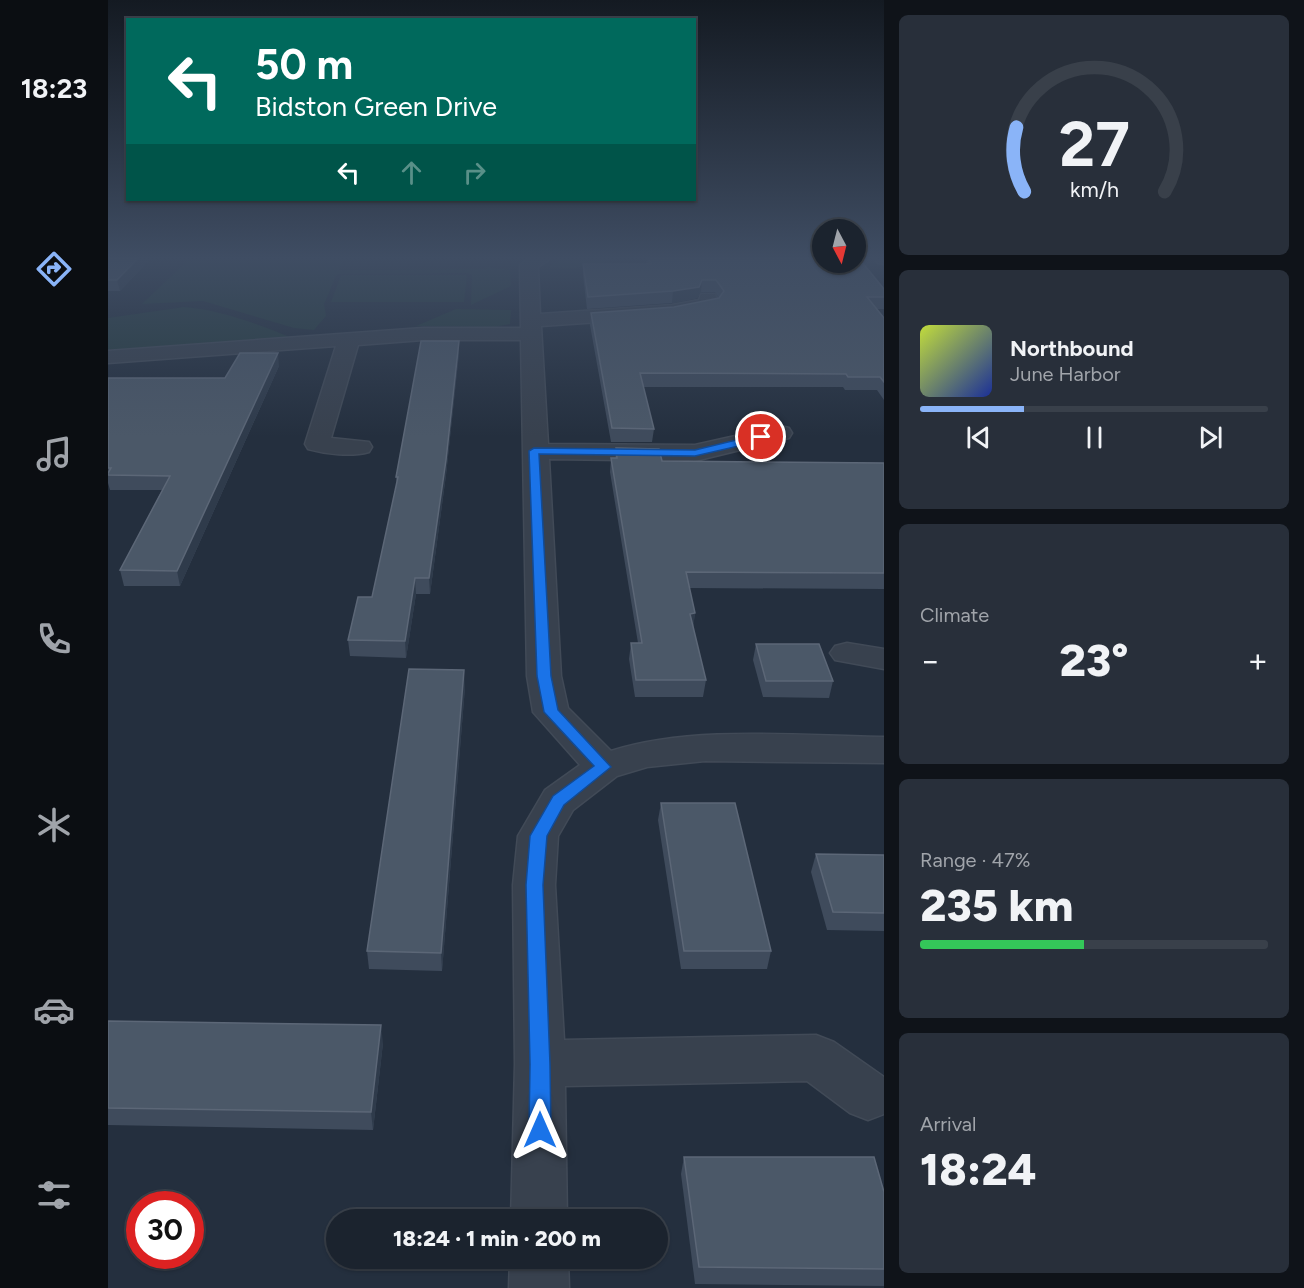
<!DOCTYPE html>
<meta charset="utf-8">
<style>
:root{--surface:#1b232e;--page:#282f3a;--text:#f1f3f6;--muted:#a0a4aa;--line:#39404a;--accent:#8ab4f8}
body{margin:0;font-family:Figtree,sans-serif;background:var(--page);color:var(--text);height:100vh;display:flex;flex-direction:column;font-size:22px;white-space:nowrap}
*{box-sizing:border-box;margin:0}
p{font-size:20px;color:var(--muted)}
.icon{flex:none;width:33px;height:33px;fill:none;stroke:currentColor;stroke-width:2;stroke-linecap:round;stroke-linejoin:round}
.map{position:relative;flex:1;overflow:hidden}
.drawer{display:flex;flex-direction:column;gap:15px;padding:15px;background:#0f1319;width:420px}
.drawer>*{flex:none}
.guide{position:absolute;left:18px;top:18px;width:570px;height:183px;border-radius:0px;box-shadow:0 2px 4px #0004,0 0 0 2px var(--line);background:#00695c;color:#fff;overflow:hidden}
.needle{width:39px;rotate:173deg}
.buttons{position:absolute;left:704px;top:219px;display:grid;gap:12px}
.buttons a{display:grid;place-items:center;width:54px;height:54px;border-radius:50%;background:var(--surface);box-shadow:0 2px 4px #0004,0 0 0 2px var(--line);font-size:30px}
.speed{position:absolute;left:18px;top:1191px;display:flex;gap:12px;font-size:30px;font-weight:700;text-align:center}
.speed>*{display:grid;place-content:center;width:78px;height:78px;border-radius:50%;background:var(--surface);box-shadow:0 2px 4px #0004,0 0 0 2px var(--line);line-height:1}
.speed .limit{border:9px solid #d22;background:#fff;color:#111}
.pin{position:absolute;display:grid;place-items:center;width:51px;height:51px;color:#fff;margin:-26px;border:3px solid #fff;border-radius:50%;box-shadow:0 2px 6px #0007}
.me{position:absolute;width:66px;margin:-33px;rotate:0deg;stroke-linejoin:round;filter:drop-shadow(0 0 4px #0008)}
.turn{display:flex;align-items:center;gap:21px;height:126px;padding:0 30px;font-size:27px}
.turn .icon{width:78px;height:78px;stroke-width:2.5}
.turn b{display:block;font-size:42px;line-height:51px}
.lanes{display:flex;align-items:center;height:57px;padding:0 30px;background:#0003;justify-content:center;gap:30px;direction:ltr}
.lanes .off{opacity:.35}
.big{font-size:45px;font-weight:800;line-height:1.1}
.drawer .widget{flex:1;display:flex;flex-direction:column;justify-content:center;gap:9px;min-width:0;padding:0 21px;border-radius:9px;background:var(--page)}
.drawer .dial{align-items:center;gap:0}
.dial svg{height:156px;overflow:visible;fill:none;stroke:var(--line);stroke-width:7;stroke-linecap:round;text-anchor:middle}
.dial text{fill:var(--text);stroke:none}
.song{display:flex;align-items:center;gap:18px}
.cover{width:72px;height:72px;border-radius:9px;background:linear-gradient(135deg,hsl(70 70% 55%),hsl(230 70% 35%))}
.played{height:6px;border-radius:3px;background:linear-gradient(90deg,var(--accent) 30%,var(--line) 30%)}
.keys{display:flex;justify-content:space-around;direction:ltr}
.heat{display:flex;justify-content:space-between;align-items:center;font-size:33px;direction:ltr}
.charge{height:9px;border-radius:4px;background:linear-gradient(90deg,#34c759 47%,var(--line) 0)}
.trip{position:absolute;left:218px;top:1209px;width:342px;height:60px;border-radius:30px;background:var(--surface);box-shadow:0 2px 4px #0004,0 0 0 2px var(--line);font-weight:800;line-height:60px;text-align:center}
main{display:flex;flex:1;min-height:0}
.dock{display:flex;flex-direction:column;width:108px;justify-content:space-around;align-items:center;background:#0b0e12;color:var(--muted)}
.dock .icon{width:42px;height:42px}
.dock .active{color:var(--accent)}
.dock b{font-size:27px;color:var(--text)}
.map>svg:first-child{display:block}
.green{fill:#263c3f}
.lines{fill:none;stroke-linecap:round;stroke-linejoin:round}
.street-casing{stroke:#414a57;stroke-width:3}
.street{fill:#38414e;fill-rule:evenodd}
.wall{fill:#3f4b5c}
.shaded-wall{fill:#2f3b4b}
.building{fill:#4b5868;stroke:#5c6777;stroke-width:1.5}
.route{fill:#1a73e8;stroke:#114b97;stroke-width:1.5}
</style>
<main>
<nav class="dock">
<b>18:23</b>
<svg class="icon active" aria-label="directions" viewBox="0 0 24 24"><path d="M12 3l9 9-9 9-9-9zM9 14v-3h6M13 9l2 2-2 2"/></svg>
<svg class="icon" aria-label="music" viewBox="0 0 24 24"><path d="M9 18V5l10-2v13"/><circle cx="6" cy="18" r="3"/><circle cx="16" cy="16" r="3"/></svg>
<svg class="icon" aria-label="phone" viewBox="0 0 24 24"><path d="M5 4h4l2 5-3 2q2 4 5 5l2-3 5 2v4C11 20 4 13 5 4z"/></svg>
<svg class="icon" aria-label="climate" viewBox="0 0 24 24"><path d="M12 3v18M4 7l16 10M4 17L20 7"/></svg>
<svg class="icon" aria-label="car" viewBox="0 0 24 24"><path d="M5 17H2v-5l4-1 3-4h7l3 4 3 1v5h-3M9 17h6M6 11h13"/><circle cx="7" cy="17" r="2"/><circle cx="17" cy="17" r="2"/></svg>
<svg class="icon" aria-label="filters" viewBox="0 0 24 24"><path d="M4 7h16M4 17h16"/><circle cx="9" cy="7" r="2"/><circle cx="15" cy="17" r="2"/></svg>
</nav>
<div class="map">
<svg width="776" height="1288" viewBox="0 0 776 1288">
<rect width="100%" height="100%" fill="#242f3e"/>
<g class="green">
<polygon points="70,256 236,256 231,270 378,269 379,267 402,270 403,286 363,305 364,275 359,273 229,274 216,304 218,316 206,330 186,328 95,301 34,304 79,261 69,258"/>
<polygon points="459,256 523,256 467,268 440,267"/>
<polygon points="233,275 359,275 356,302 223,302"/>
<path d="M76,307C114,310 149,324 184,338L0,351V318Z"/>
<polygon points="348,309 403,310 402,324 387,327 308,326"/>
</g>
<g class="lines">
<defs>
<g id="street">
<path d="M424,256H446L430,267L432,314L564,305L591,300L593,294H607L612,304L609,308L564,317L433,326L440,444L587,445L672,426L681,428L684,433L681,438L587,461L441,459L453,676L460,708L503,751C585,725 690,736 776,737V763L597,761L539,767L509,776L465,810L450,836L447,885L456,1040L708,1035L726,1042L776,1077V1114L760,1120L742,1113L699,1081L457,1086L459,1220H403L407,1064L405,885L410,836L437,790L472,765L425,712L419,676L413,340H315L250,345L223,438L261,442L264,447L261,452C243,457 218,454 200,449L197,444L228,346L0,363V351L315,328H413L412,265Z"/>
<polygon points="765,256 776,256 776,264 770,263"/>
<polygon points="739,643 776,649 776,669 727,660 722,653 727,646"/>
<polygon points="402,1258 460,1258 461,1288 401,1288"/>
</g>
</defs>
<use href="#street" class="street-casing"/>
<use href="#street" class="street"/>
</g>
<g class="wall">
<polygon points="0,256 45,256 12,291 0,291"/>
<polygon points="539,256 714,256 776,289 776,309 769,309 776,318 776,400 769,390 737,390 735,387 535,387 546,429 544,442 503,442 482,325 483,313 566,307 611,298 607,292 593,292 589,298 564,303 479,309 475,275 475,264 538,264"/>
<polygon points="351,341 351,353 338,475 322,594 308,594 298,658 242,656 240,640 264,597 289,485 288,477"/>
<polygon points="171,366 72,586 16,586 12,570 54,490 2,490 0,483 0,378 117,378"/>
<polygon points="508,448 554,461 776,463 776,589 581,588 587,613 585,627 598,680 595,697 527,697 521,659 523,643 530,643 502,472 503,458 507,458"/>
<polygon points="648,644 725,681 721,698 655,697 645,660"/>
<polygon points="357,687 334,971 261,969 259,951"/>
<polygon points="553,803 663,951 659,969 573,969 550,820"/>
<polygon points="708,854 776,855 776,931 719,930 703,872"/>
<polygon points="0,1021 275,1043 265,1130 0,1125"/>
<polygon points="576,1157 776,1192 776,1286 587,1284 573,1174"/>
</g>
<g class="shaded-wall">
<polygon points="32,256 45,256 12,291 9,280"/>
<polygon points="594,280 593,292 589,298 564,303 565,291"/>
<polygon points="351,341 351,353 338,475 322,594 321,578"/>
<polygon points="170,353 171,366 72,586 69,571"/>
<polygon points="307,578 308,594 298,658 297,641"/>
<polygon points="587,613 585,629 582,614"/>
<polygon points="356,670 357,687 334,971 333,953"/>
<polygon points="273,1025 275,1043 265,1130 263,1112"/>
</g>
<g class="building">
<polygon points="0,256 32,256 9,280 0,280"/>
<polygon points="540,256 714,256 714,262 747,262 747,256 749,256 776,289 776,297 759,297 776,318 776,382 772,377 740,377 738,374 532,373 546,429 504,428 483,313 566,307 611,298 616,291 608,280 594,280 591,287 565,291 480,297 475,264 543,264"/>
<polygon points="313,341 351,341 338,460 321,578 307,578 297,641 240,640 250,597 264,597 290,477 288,477"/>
<polygon points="132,353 170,353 69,571 12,570 62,476 0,475 0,473 3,468 0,468 0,378 117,378"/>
<polygon points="508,448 551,449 554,461 776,463 776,573 578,572 587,613 582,614 598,680 528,680 523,643 534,643 503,458 509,458"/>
<polygon points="648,644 711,644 725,681 658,681"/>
<polygon points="301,669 356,670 333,953 259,951"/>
<polygon points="553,803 627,803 663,951 576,951"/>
<polygon points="708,854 776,855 776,913 725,912"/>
<polygon points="0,1021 273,1025 263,1112 0,1108"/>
<polygon points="576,1157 766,1157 776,1192 776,1269 591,1267"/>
</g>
<linearGradient id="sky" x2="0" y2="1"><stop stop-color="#141a22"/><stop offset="0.59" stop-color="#3f4d63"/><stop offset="1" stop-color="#3f4d63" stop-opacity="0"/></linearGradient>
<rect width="776" height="437" fill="url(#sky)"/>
<polygon class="route" points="653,434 658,437 657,440 587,456 431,454 443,676 450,710 503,767 456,805 439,836 435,885 442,1064 443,1130 439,1138 432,1141 424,1138 421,1130 422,1064 418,885 422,836 445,796 486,766 436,712 429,676 421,451 426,448 587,450"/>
</svg>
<div class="buttons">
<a><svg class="needle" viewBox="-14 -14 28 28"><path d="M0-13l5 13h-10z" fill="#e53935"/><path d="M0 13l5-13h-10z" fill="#a0a4aa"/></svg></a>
</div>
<div class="speed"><div class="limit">30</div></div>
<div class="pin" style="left:653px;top:437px;background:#d93025"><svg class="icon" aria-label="arrive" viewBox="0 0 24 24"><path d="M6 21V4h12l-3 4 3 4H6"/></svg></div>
<svg class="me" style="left:432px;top:1130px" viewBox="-20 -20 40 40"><path d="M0-17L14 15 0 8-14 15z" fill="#1a73e8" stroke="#fff" stroke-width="4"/></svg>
<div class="trip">18:24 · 1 min · 200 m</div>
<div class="guide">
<div class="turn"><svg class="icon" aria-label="left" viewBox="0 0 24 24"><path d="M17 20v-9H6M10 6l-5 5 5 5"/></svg><div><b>50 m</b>Bidston Green Drive</div></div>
<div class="lanes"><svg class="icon" aria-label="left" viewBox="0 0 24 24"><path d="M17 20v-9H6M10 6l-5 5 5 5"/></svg><svg class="icon off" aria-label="ahead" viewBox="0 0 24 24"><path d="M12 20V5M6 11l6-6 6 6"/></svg><svg class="icon off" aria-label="right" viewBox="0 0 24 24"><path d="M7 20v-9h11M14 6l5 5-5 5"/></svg></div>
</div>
</div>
<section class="drawer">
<div class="widget dial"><svg viewBox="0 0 100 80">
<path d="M14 69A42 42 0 1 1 86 69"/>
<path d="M14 69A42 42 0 0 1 10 36" stroke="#8ab4f8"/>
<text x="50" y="56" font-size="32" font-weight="700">27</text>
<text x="50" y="72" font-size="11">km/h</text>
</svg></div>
<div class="widget">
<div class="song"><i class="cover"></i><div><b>Northbound</b><p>June Harbor</p></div></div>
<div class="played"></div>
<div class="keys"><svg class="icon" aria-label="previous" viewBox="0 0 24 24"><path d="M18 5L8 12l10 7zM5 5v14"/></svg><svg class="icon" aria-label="pause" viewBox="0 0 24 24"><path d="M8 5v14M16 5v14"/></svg><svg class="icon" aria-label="next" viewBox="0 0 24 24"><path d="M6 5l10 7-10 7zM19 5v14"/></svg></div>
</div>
<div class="widget"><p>Climate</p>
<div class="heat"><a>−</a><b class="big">23°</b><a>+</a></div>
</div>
<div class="widget"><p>Range · 47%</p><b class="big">235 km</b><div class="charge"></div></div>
<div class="widget"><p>Arrival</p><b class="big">18:24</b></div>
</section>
</main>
